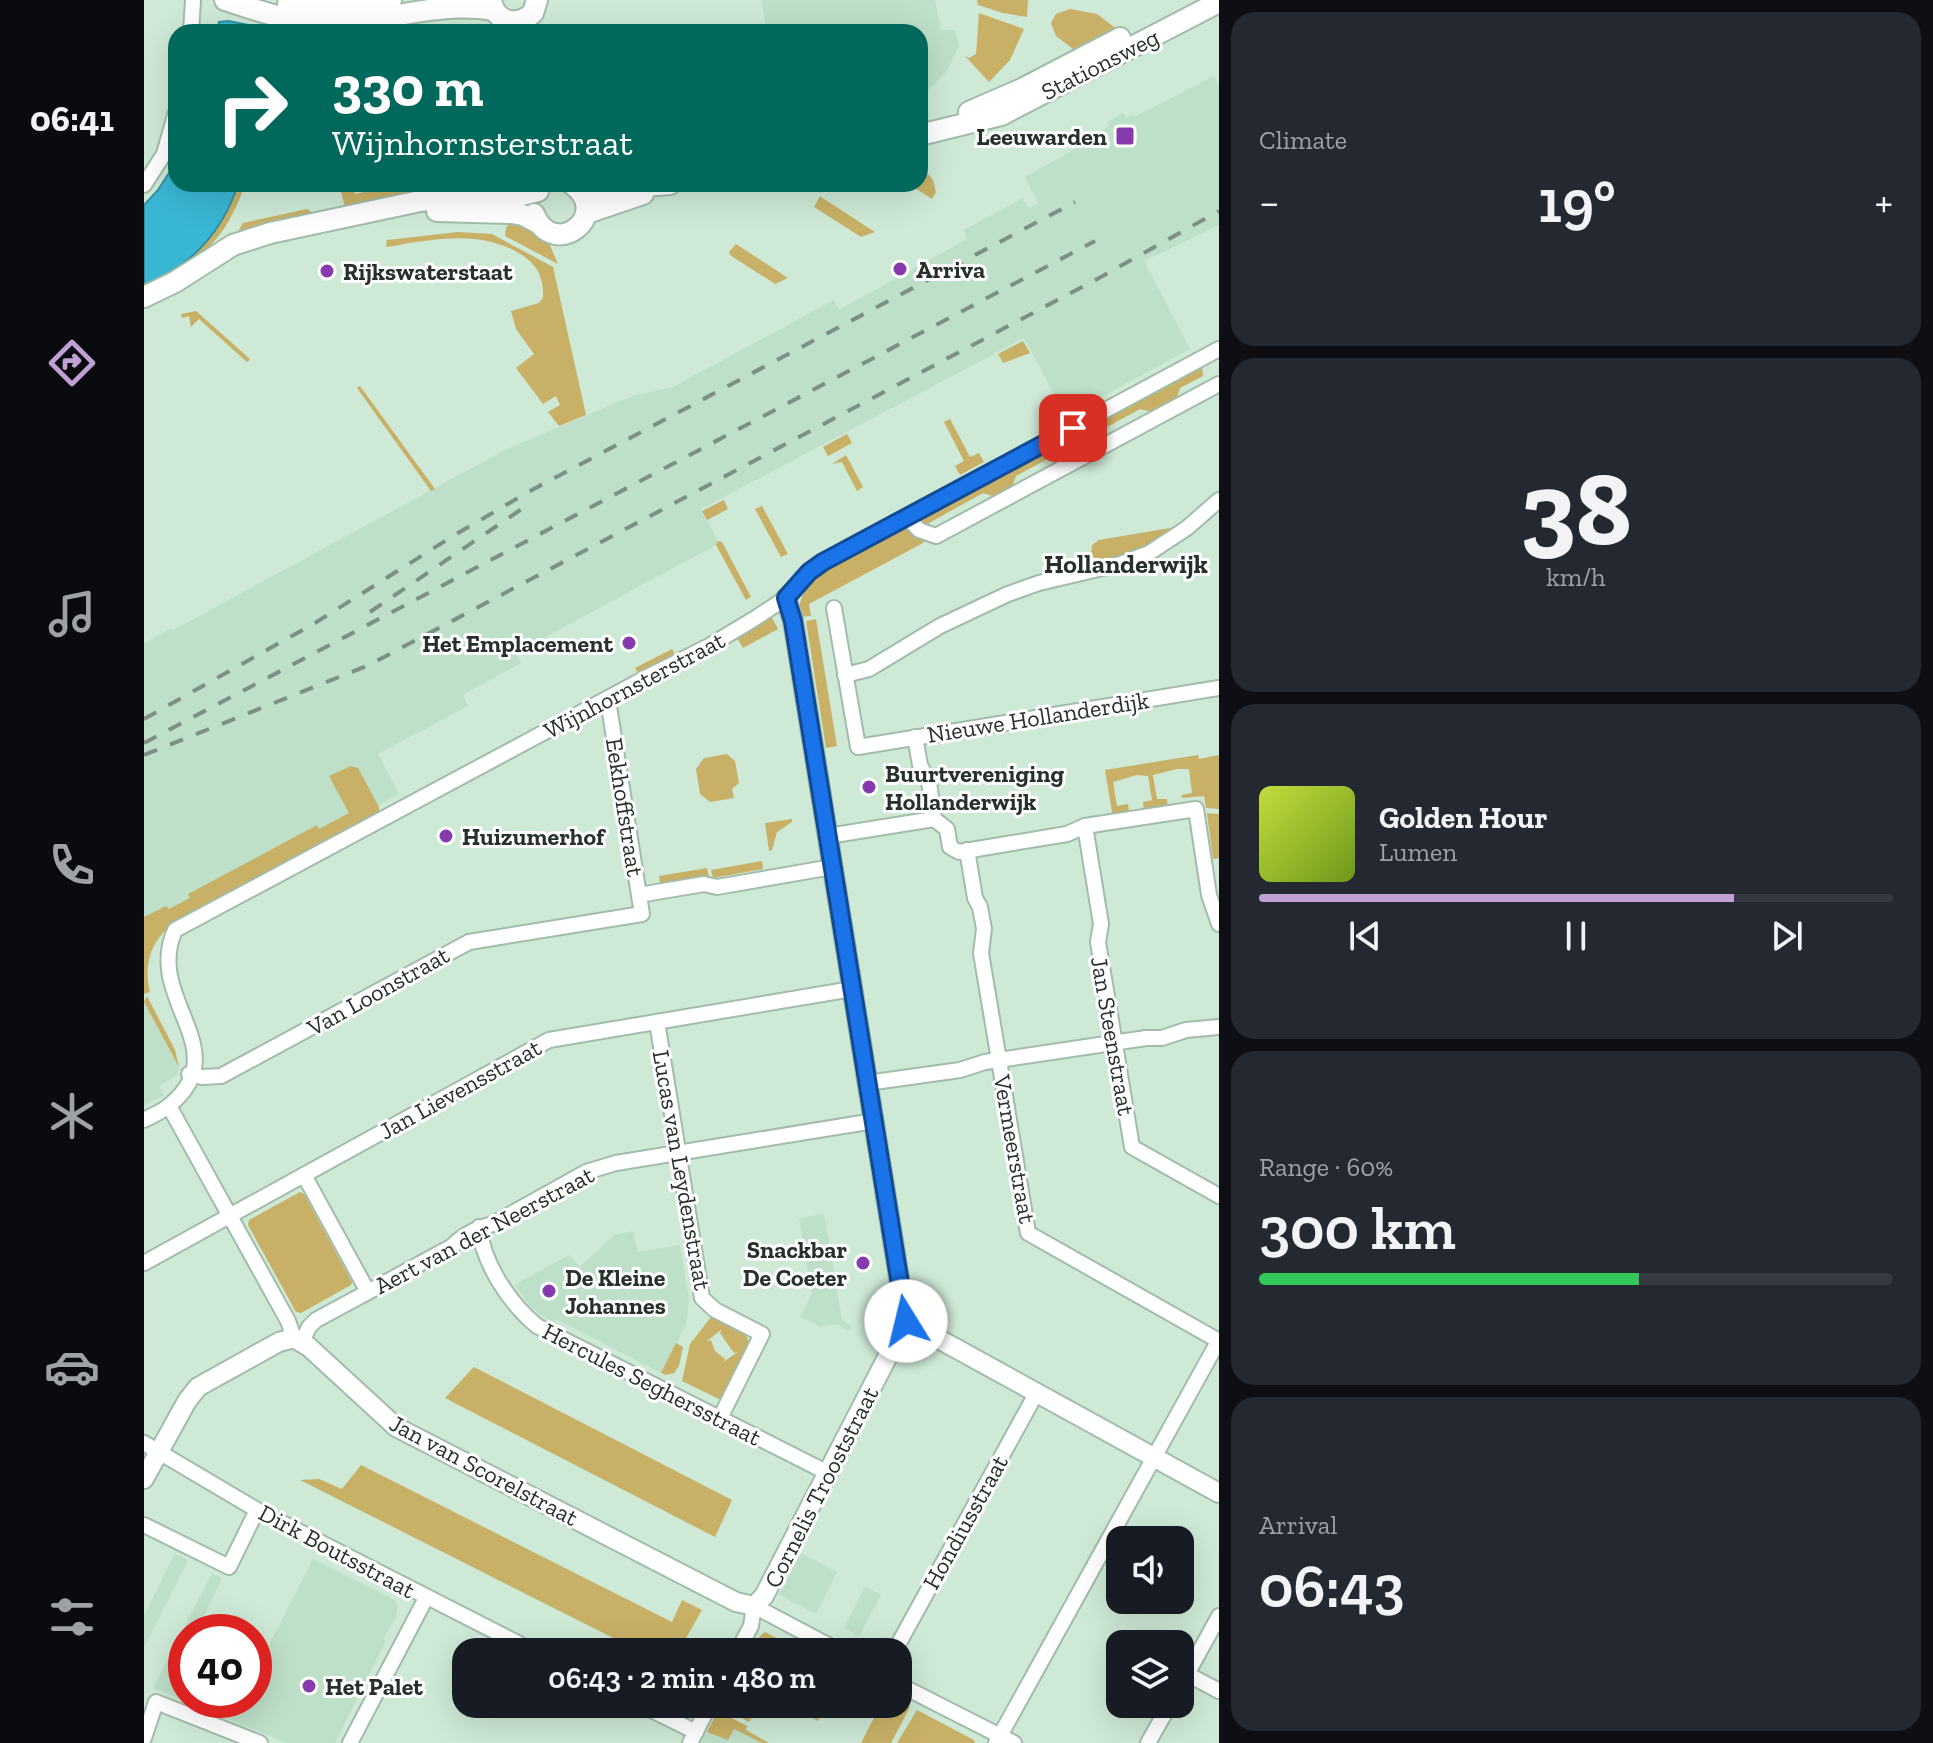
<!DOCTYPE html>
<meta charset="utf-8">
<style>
:root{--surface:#171b24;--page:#242831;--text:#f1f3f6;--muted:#9ea1a6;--line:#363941;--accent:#c0a0d5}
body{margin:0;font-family:"Zilla Slab",serif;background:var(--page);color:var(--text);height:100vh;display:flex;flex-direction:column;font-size:30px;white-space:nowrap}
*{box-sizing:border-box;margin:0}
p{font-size:26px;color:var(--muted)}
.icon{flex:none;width:44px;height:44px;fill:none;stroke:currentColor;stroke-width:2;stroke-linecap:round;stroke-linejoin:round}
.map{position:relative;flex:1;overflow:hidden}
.drawer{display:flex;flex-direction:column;gap:12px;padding:12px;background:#0d0f14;width:714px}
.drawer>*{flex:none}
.hud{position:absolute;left:24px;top:24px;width:760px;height:168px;border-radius:24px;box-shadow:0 8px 32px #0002;background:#00695c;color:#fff;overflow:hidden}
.controls{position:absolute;left:962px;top:1526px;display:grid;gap:16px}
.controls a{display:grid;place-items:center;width:88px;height:88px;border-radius:16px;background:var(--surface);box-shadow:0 8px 32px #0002;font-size:40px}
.speed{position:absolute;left:24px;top:1614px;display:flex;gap:16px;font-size:40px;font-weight:700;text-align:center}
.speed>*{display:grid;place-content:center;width:104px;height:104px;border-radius:50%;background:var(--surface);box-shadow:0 8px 32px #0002;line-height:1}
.speed .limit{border:12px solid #d22;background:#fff;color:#111}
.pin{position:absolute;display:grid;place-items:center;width:68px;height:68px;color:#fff;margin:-34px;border-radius:16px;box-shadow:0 4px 12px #0006}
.me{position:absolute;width:88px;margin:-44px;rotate:351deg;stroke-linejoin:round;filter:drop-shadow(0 0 6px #0008)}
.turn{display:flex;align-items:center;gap:28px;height:168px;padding:0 32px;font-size:36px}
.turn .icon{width:104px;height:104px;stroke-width:2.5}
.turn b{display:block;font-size:56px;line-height:68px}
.big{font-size:60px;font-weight:600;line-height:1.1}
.drawer .tile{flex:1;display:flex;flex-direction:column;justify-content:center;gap:12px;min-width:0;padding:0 28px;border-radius:24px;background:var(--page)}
.drawer .dial{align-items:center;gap:0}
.dial b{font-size:104px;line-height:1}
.song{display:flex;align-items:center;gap:24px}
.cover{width:96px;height:96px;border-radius:12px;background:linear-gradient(135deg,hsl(70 70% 55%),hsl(80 70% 35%))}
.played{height:8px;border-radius:4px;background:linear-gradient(90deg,var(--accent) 75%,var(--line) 75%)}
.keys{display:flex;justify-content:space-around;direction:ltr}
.heat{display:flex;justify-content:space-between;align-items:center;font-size:44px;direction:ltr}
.charge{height:12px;border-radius:6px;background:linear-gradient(90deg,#34c759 60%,var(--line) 0)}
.trip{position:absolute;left:308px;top:1638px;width:460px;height:80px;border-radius:24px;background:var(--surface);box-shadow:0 8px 32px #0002;font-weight:600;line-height:80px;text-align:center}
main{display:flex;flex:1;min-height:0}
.dock{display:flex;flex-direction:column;width:144px;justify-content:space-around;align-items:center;background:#090b0e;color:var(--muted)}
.dock .icon{width:56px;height:56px}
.dock .current{color:var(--accent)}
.dock b{font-size:36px;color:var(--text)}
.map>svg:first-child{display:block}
.built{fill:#bedfc8}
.green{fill:#c8b166;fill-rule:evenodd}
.water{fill:#3ab6d5;stroke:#348ea2;stroke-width:2}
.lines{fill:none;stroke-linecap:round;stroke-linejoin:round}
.minor-casing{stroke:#a2bcaa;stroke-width:18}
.tertiary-casing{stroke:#a2bcaa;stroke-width:22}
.secondary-casing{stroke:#a2bcaa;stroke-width:24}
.minor{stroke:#fff;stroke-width:14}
.tertiary{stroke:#fff;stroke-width:18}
.secondary{stroke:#fff;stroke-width:20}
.rail{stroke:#7d9083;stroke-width:4;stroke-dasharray:14 14;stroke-linecap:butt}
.route-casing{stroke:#114b97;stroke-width:20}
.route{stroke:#1a73e8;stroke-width:14}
.poi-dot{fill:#853bad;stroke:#fff;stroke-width:3}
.labels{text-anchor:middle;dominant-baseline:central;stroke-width:6;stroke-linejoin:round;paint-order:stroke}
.street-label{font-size:24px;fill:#27312a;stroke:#fff}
.poi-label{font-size:24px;font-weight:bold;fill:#27312a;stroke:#fff;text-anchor:start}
.neighbourhood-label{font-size:26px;font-weight:bold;fill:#27312a;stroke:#fff}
</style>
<main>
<nav class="dock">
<b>06:41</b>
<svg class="icon current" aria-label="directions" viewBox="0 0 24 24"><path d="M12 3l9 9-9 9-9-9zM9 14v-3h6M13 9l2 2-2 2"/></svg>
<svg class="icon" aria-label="music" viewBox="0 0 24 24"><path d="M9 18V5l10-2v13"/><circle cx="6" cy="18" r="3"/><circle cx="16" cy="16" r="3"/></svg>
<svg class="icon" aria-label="phone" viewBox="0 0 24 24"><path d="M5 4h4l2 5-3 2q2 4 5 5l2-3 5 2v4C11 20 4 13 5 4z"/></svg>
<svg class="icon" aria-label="climate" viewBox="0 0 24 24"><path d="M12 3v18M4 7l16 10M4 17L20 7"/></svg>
<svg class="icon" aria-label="car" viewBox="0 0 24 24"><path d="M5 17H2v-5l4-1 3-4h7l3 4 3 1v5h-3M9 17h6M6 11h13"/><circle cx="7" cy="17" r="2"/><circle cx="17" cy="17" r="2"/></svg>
<svg class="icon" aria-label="filters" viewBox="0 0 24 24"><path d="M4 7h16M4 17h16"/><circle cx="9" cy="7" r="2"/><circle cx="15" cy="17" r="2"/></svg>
</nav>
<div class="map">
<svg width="1075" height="1743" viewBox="0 0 1075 1743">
<rect width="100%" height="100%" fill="#cee9d6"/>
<g class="built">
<polygon points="617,0 791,0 797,30 811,30 815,46 803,71 776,98 776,32 623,32"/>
<polygon points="1070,76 1075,86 1075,225 1000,261 1046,349 922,416 880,338 557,509 574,541 572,545 372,653 377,663 319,695 324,706 234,754 255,794 0,931 0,643 28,628 29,630 35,627 361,450 491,395 529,387 690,300 695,310 823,239 820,230 829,225 879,198 885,208 894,203 881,177 958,134 959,130 965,126 963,122 979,113 982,118 989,114 992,116"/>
<polygon points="0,1002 35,1067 33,1075 15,1086 20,1095 0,1106"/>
<polygon points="680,1214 698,1320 708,1326 705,1331 692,1324 677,1327 656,1317 668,1294 655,1218"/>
<polygon points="489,1231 493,1252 536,1245 545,1300 542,1324 517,1373 412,1319 410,1322 400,1317 386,1306 371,1285 425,1255 436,1267 470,1235"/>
<polygon points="31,1553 44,1560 0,1648 0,1616"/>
<polygon points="657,1553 693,1572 672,1614 635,1595"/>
<polygon points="169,1559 251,1600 254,1606 252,1618 239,1639 242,1641 191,1743 143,1743 9,1688 68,1573 78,1578 57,1623 73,1632 42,1632 42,1700 110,1700 110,1651 120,1655"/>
<polygon points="721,1586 737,1595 715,1636 700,1628"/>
<polygon points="571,1715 625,1743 557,1743"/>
</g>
<g class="green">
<polygon points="833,0 884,0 883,17 859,13 834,5"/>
<polygon points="926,9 953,14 974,30 933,52 912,36 907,23 912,14"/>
<polygon points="835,13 880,29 866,60 845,82 821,56 825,58 832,54"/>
<path d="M776,172C788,173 790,181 792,192L788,199L765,184H776Z"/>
<path d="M94,184H101C80,246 53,260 0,293V285C47,267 79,231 94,184Z"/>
<polygon points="195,184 208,184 211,194 260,184 354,184 355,191 201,207"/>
<polygon points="676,196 677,197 731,232 717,237 670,207"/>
<polygon points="163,209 169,213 171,219 91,237 99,223"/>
<polygon points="370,218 405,243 414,264 361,236 362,228"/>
<path d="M314,232L348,234L409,267L442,415L415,426L404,412L416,405L412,396L399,404L372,368L390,354L372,329L367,311L395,303L399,298C400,275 392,263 373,252C332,229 286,240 242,247L243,240Z"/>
<polygon points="592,244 644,278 631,284 586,255 585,252"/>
<polygon points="52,311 106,359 103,362 55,319 47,327 45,316 38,318 37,314"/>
<polygon points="879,341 886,353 859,363 854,354"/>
<polygon points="1058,366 1059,376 1036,388 1031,403 1011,413 996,409 956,431 952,445 941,451 926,447 872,476 867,490 854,498 839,493 785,523 783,528 774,522 776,517"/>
<polygon points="216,386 291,489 287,491 213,388"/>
<polygon points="806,419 826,457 835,453 840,462 816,475 811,466 820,461 800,422"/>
<polygon points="703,434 708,443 684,456 679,447"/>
<polygon points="702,455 719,487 713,491 698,462 688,464"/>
<polygon points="580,500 584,509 563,520 558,511"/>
<polygon points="618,506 644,554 637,557 611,509"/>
<path d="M761,526L781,537L779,543L665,604L667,616L656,617C649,570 726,544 761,526Z"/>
<path d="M1026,528L1029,531C1012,543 965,573 947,555L948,545L955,540Z"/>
<polygon points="574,541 578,542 607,597 602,600 572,545"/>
<polygon points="627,616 634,629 599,648 593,638"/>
<polygon points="672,619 693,746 682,748 662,621"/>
<polygon points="528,649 530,652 528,660 518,660 494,673 491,668"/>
<polygon points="583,754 591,761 595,783 588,789 590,798 566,802 556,794 552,769 560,758"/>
<polygon points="1054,755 1055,759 1075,755 1075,809 1062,808 1060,796 1038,798 1038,795 1048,793 1045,769 1033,769 1009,775 1013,799 1023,799 1024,808 1000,811 999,802 1008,800 1004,776 993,775 969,782 973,806 984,804 985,811 969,818 961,770"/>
<path d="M207,766L214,768L235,807V813L24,928C5,945 0,967 6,992L0,994V917L22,906L25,909L46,898L44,894L173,825L175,829L205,813L185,776Z"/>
<polygon points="1063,813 1075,814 1075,858 1069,859"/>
<polygon points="648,819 648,822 633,832 628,850 625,851 621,823"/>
<polygon points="618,861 619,869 569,878 567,870"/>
<polygon points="563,868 565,878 505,886 516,883 515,876"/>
<polygon points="3,996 31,1050 35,1067 0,1002"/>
<polygon points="156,1192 160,1194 208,1282 207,1285 157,1313 152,1312 104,1225 105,1220"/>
<path d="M567,1317L600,1333L605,1341L577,1400L538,1381L546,1344ZM578,1329L576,1333L590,1353L594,1352L579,1362L581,1359L571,1351L567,1340L563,1341Z"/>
<polygon points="532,1343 539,1347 535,1366 530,1373 522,1375 517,1373"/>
<polygon points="330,1367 588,1500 571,1537 301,1398"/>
<polygon points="217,1465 528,1622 538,1600 558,1610 534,1652 497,1652 156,1480 175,1479 198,1489"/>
<polygon points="621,1632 660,1652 604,1652 608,1644 611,1645 616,1636"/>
<polygon points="754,1700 766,1707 747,1743 717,1743 737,1704 754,1704"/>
<polygon points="578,1704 619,1704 614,1715 610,1714 605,1722 576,1707"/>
<polygon points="640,1704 683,1704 674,1721"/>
<polygon points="773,1710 830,1740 831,1743 753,1743"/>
<polygon points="574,1711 603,1726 602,1730 625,1743 618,1743 590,1729 584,1740 563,1732"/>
</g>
<g class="water">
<polygon points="84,21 110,26 108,32 72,32 75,22"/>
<path d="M32,162V184H94C79,231 47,267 0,285V205L14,190Z"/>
</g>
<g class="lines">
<defs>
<g id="minor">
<polyline points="47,32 49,0"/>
<polyline points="0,185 20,154 32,112"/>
<polyline points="763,517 775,530 792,536 1075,384"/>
<polyline points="690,608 714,747 1075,688"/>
<polyline points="701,675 725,669 796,626 864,594 895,583 976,564 1005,553 1043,528 1075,500"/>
<polyline points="771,737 776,765 785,782 790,819 803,829 806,847 815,852 923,834 941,826 1052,809 1065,895 1075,924"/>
<polyline points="941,826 957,924 954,942 988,1147 1075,1196"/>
<polyline points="684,836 790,819"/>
<polyline points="823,850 831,898 836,907 840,929 837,953 884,1233 1075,1341"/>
<polyline points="495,895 560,884 573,887 688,867"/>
<polyline points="513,1022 558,1298 571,1310 618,1334 576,1418"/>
<polyline points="45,1074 58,1077 77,1076 325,942 498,914 464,700"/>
<polyline points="723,1083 816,1070 841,1062 1002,1038 1018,1038 1042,1030 1075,1027"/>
<polyline points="25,1106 144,1321 150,1338"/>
<path d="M0,1120C9,1115 20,1111 27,1104C92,1049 0,998 31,930L509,674L565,646L610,619L642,598L665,572L679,562L1075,349"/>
<polyline points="160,1175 224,1292"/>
<path d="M335,1227C339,1263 365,1303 393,1326L684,1473"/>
<polyline points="0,1263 405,1040 708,989"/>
<path d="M158,1342L165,1327L172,1320L307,1247C319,1235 332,1228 349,1224L442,1172L472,1163L730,1121"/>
<polyline points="0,1443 113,1510 391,1652"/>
<polyline points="0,1525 85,1567 113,1510"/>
<polyline points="593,1652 607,1626 610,1606 697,1652"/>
<polyline points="750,1652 893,1392"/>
<polyline points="1043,1674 1075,1691"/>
<polyline points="754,1684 870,1743"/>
<polyline points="1036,1687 1075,1616"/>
<polyline points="495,1704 552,1732"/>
<polyline points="0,1738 12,1702 116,1743"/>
<polyline points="206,1743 282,1598"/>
<polyline points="546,1743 566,1704"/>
<polyline points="852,1743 1075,1340"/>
<polyline points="1004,1743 1026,1704"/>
</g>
<g id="tertiary">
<polyline points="642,598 649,621 762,1321 1075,1493"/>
<polyline points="0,1479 43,1401 54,1387 135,1342 150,1338 165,1347 252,1427 592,1602 610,1606 620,1596 762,1321"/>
</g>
<g id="secondary">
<path d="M81,0C115,11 153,25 189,23C243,22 296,0 349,10"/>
<path d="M347,0C351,22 372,28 389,13L393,0"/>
<path d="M144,4C180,11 211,7 247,0"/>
<polyline points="825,112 878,89 976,38"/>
<polyline points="776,135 857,115 1075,2"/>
<polyline points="438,191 526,184"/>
<polyline points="293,211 367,213 379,215 394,223"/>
<polyline points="443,213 499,194"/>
<path d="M390,214C410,262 470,214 428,184"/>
<polyline points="0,297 31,282 89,245 126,233 276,201 309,197 378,195 394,191"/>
</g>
</defs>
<use href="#minor" class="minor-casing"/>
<use href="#tertiary" class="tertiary-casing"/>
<use href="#secondary" class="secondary-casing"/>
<use href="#minor" class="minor"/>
<use href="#tertiary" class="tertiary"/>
<use href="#secondary" class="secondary"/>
<g class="rail">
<polyline points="226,612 388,502"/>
<polyline points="0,719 171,623 309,536 386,491 931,202"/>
<polyline points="0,743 951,241"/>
<polyline points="0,755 225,665 955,278 1075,211"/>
</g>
</g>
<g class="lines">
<defs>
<polyline id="route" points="762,1321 649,621 642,598 665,572 679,562 929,428"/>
</defs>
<use href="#route" class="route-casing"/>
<use href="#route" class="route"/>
</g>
<g class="poi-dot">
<rect x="971" y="126" width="20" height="20" rx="4"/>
<circle cx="756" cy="269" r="8"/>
<circle cx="183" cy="271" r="8"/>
<circle cx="485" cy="643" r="8"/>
<circle cx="725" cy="787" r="8"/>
<circle cx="302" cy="836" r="8"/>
<circle cx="719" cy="1263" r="8"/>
<circle cx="405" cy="1291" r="8"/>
<circle cx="165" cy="1686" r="8"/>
</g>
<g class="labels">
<g class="street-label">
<text transform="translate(956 64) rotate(-27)">Stationsweg</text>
<text transform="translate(490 685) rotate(-28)">Wijnhornsterstraat</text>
<text transform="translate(894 717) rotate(-9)">Nieuwe Hollanderdijk</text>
<text transform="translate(481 807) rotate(81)">Eekhoffstraat</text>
<text transform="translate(234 991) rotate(-29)">Van Loonstraat</text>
<text transform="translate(969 1036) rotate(80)">Jan Steenstraat</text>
<text transform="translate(316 1089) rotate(-29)">Jan Lievensstraat</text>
<text transform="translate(871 1149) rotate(80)">Vermeerstraat</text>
<text transform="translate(538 1170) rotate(80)">Lucas van Leydenstraat</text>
<text transform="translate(340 1230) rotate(-28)">Aert van der Neerstraat</text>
<text transform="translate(508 1384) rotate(27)">Hercules Seghersstraat</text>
<text transform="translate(340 1470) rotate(28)">Jan van Scorelstraat</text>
<text transform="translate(677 1487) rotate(-63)">Cornelis Trooststraat</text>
<text transform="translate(821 1522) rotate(-61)">Hondiusstraat</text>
<text transform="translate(193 1551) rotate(28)">Dirk Boutsstraat</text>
</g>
<g class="poi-label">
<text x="963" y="136" text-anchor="end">Leeuwarden</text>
<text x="772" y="269">Arriva</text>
<text x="199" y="271">Rijkswaterstaat</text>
<text x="469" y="643" text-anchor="end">Het Emplacement</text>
<text x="741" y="773">Buurtvereniging<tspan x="741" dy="28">Hollanderwijk</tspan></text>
<text x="318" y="836">Huizumerhof</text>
<text x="703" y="1249" text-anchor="end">Snackbar<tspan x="703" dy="28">De Coeter</tspan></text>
<text x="421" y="1277">De Kleine<tspan x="421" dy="28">Johannes</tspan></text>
<text x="181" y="1686">Het Palet</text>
</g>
<g class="neighbourhood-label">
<text x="982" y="564">Hollanderwijk</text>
</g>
</g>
</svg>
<div class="controls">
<a><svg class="icon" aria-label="sound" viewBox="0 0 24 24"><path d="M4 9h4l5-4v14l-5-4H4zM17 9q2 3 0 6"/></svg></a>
<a><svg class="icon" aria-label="layers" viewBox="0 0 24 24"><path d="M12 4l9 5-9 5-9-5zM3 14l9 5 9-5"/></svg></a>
</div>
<div class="speed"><div class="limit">40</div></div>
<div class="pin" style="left:929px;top:428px;background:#d93025"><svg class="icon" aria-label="arrive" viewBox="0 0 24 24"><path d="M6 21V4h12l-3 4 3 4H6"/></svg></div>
<svg class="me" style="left:762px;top:1321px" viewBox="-20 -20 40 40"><circle r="19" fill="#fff"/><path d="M0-13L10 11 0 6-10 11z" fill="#1a73e8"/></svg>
<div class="trip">06:43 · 2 min · 480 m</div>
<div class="hud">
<div class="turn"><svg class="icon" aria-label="right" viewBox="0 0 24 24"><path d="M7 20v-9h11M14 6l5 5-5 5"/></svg><div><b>330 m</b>Wijnhornsterstraat</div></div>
</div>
</div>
<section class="drawer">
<div class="tile"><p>Climate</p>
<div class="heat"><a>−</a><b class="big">19°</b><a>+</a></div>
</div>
<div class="tile dial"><b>38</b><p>km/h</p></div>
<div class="tile">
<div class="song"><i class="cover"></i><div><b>Golden Hour</b><p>Lumen</p></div></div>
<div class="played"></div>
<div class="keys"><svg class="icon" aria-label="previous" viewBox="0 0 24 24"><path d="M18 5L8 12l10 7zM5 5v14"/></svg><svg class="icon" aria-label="pause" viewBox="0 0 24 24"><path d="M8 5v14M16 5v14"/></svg><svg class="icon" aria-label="next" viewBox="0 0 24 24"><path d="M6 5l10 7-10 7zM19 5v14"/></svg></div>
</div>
<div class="tile"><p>Range · 60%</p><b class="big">300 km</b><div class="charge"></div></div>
<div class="tile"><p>Arrival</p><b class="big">06:43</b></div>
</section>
</main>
